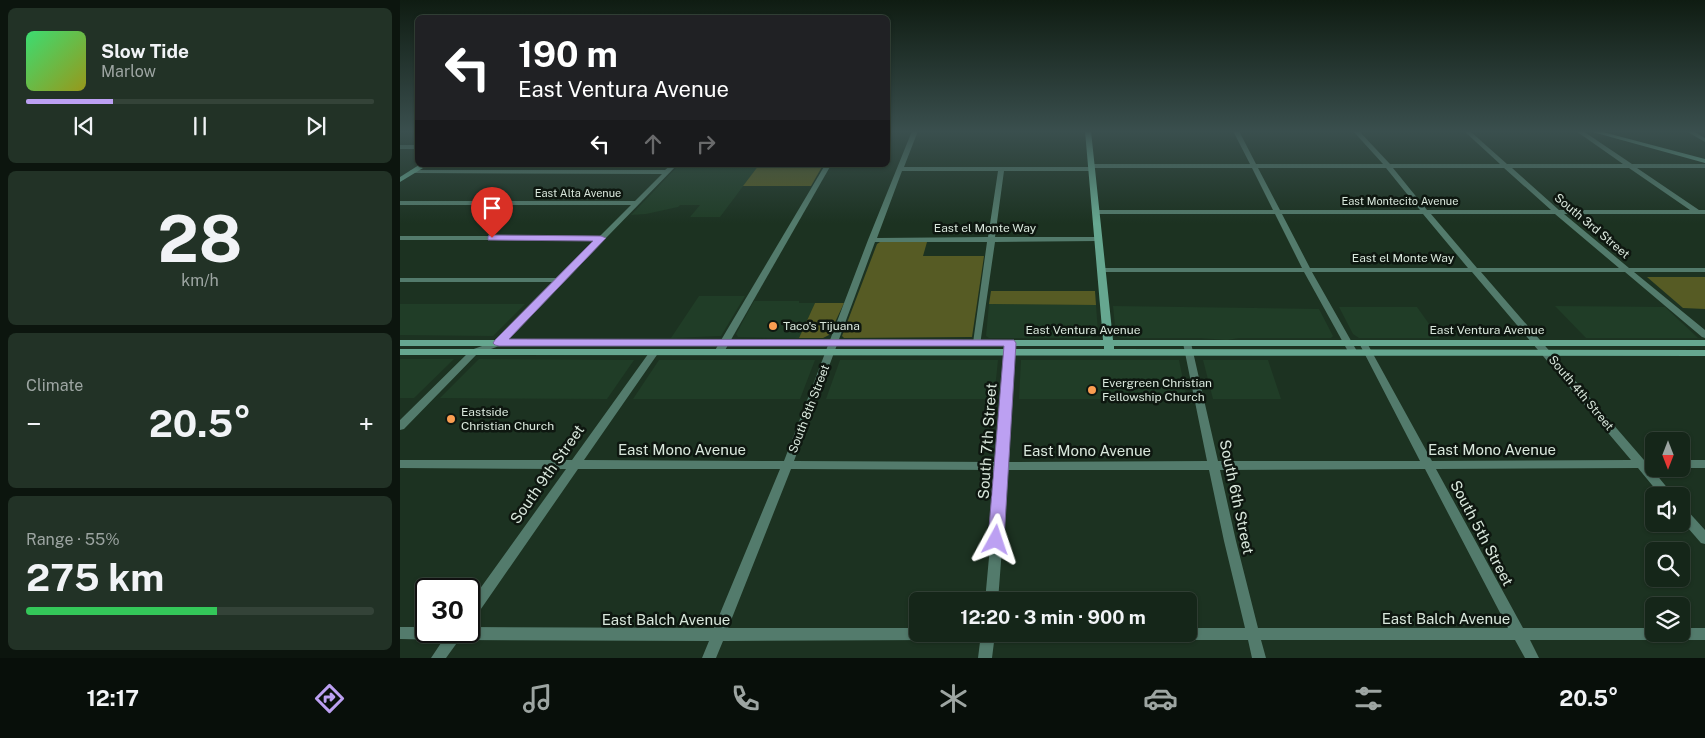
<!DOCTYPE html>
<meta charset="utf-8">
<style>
:root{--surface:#152619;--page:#223226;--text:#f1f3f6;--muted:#9da5a2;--line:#344338;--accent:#bca0f2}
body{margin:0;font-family:"Public Sans",sans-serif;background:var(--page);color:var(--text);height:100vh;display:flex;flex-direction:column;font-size:19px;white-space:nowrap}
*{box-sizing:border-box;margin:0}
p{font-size:16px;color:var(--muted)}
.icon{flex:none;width:28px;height:28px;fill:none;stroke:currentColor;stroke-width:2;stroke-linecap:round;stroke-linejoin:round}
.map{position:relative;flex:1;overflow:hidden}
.sheet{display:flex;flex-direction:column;gap:8px;padding:8px;background:#0c150e;width:400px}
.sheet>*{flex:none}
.top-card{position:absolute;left:15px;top:15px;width:475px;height:152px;border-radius:8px;box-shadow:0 1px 4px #0004,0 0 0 1px var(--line);background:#202124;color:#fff;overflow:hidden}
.needle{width:32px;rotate:180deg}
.controls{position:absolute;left:1245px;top:432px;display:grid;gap:10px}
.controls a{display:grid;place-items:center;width:45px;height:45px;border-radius:8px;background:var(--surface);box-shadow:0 1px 4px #0004,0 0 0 1px var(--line);font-size:25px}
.speed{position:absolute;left:15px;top:578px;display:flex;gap:10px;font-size:25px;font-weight:700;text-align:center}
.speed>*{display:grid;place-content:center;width:65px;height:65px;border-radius:50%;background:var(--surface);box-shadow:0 1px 4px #0004,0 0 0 1px var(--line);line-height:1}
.speed .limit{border:2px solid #111;border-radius:8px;background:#fff;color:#111}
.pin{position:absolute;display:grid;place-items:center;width:42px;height:42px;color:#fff;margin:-51px -21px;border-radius:50% 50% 50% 0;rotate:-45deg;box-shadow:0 0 5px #0007}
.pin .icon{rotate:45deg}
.me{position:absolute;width:55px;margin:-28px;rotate:5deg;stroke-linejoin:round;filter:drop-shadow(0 0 4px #0008)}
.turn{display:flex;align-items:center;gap:18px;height:105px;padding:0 20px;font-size:22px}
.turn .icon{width:65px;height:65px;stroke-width:2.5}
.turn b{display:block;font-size:35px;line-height:42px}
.lanes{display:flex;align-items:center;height:48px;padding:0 20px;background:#0003;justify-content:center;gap:25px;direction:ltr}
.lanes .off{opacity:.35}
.big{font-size:38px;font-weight:700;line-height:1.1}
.sheet .tile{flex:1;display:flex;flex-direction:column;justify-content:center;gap:8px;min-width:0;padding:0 18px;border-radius:8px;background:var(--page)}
.sheet .dial{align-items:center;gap:0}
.dial b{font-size:65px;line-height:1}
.song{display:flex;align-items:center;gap:15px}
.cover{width:60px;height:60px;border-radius:8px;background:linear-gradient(135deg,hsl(140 70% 55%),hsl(60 70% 35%))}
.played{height:5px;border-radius:2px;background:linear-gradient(90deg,var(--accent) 25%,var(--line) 25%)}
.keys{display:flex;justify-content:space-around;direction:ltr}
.heat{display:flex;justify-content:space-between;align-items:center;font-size:28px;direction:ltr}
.charge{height:8px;border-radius:4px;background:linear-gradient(90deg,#34c759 55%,var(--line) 0)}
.trip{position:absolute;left:509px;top:592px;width:288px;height:50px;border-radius:8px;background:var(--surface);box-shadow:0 1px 4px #0004,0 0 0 1px var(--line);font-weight:700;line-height:50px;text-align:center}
.dock{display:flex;height:80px;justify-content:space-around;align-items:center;background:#080f0a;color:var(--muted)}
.dock .icon{width:35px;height:35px}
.dock .current{color:var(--accent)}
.dock b{font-size:22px;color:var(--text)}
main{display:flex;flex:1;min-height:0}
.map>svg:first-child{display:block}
.built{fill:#203d27}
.green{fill:#565b24}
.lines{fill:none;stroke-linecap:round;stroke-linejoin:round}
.street{fill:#537b6c;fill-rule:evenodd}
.secondary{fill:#66a790;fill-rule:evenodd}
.route{fill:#bca0f2;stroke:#7a689d}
.poi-dot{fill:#fb9e51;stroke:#0e1710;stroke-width:2}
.labels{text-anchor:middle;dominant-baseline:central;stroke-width:5;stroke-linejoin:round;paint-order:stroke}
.far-street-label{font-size:11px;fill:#d9e7dc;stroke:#0e1710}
.street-label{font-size:12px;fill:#d9e7dc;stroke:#0e1710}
.poi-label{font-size:12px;fill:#d9e7dc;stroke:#0e1710;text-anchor:start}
.near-street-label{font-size:15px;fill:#d9e7dc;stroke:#0e1710}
</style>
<main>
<section class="sheet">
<div class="tile">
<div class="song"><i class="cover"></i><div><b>Slow Tide</b><p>Marlow</p></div></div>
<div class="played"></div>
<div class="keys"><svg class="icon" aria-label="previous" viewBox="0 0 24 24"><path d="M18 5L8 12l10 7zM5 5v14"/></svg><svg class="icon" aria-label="pause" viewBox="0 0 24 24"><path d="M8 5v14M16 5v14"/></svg><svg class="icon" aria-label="next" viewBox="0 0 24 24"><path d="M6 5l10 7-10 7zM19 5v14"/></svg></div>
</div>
<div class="tile dial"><b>28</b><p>km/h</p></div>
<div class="tile"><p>Climate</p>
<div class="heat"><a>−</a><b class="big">20.5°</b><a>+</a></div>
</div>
<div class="tile"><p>Range · 55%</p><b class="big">275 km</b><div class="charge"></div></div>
</section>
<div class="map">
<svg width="1305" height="658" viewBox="0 0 1305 658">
<rect width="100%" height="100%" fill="#1c3221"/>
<g class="built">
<polygon points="279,165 359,165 320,217 290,217 300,205 280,205 278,207 246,214 231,215"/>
<polygon points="299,296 345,296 321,336 271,338"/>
<polygon points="354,301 399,301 399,303 415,303 399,338 338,337 336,334"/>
<polygon points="0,304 125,304 93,336 0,335"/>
<polygon points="589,304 696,305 698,332 696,336 690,338 589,338 586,336"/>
<polygon points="713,306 919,309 933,336 931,338 839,338 827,340 800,338 721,338 716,336"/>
<polygon points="1155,306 1265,307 1298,338 1186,338"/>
<polygon points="939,307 1017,307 1039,338 959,338 953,334"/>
<polygon points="0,359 54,359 14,398 0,398"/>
<polygon points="79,359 234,360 207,399 40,398"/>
<polygon points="259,360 415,360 400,399 233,399"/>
<polygon points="440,360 598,360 594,399 426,399"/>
<polygon points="621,360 779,360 787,399 619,399"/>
<polygon points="803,360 868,360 881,399 813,399"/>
</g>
<g class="green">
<polygon points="359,165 423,165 411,186 343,186"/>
<polygon points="480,242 527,242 523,256 584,256 572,337 444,338 442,336 477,244"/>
<polygon points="1247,277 1305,277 1305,309 1283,308"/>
<polygon points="591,291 695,291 696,305 589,304"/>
<polygon points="415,303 444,303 429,335 423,338 399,338"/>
</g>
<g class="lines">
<g class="street">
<path d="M512,131H518L504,167H689V165L691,164H850L833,131H839L856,164H983L953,131H959L990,164H1100L1064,131H1070L1107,164H1223L1176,131H1183L1232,164H1305V168H1237L1299,210H1305V214H1164L1229,268H1305V272H1234L1305,330V338L1302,337L1225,272H1081L1244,460H1254V468H1251L1274,496H1261L1238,468L1036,469L1123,628H1254V634H1281V628H1305V640H1130L1139,658H1125L1115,640H861L866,658H852L848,640H788L783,639L781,634H788V628H845L824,541L809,470H608L598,601H585L597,470L391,469L328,628H518V634H540L538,639L533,640L323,641L316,658H302L309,641L59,640L46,658H31L43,640L0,639V627H26V631H69V627L314,628L380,469H178L74,619L69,621V604L166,469L0,468V460H172L251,350L254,349L259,352L184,460L384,461L468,240ZM693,168H852L873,210H695L692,212L695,214H875L902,268H702L698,270L702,272H904L950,355H956L958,353L912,272H1072L1231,460L1032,461L967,343L963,340L959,343L1020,461H818L791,343L787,340L783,343L807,461L609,462L614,343L610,340L606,343L598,462L394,461L475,242H587L573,343L574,345H580L595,242L698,241L702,239L698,237H595L604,171H691L693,170ZM858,168H986L1020,210H880ZM993,168H1104L1151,210H1027ZM1112,168H1229L1290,210H1159ZM502,171H598L588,237L477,238ZM882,214H1023L1068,268H910ZM1031,214H1155L1219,268H1077ZM1025,469L1108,628H858L836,541L820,470Z"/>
<polygon points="1286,131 1293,131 1305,138 1305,142"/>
<rect x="0" y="145" width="18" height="4"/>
<polygon points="271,165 277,165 102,345 77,354 4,429 0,430 0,420 71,350 96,341 154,282 0,282 0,278 159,278 196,240 0,240 0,236 200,236 231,205 0,205 0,201 235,201 262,174 13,173 10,171 11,170 265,170"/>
<polygon points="425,165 431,165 324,352 322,354 316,354 314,352"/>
<rect x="1281" y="460" width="24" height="8"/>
<polygon points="1281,506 1285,508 1305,530 1305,544 1301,543 1281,520"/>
<polygon points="581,634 595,634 592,658 578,658"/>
</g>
<g class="secondary">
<polygon points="685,131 691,131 713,340 1305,340 1305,346 714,346 714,349 1305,350 1305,356 0,355 0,349 704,349 704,346 0,346 0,340 703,340"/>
<polygon points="1189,131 1199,131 1305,159 1305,163"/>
<polygon points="19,165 28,165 0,182 0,177"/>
</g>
</g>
<linearGradient id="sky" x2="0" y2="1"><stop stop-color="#0f1c12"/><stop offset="0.59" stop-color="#3a4f4e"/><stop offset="1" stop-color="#3a4f4e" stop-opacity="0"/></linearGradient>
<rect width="1305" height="223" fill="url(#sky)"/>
<polygon class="route" points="92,235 201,236 206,238 109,339 614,340 616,343 604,540 602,545 596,547 591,545 588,540 604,346 99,346 95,345 93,343 95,340 193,241 88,240 88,236"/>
<g class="poi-dot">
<circle cx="373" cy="326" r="5"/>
<circle cx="692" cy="390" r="5"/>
<circle cx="51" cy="419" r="5"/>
</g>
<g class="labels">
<g class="far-street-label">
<text x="178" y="193">East Alta Avenue</text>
<text x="1000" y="201">East Montecito Avenue</text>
</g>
<g class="street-label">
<text transform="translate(1192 226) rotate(40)">South 3rd Street</text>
<text x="585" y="228">East el Monte Way</text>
<text x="1003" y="258">East el Monte Way</text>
<text x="683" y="330">East Ventura Avenue</text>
<text x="1087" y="330">East Ventura Avenue</text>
<text transform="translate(1181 393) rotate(50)">South 4th Street</text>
<text transform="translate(409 409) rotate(-69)">South 8th Street</text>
</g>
<g class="poi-label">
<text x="383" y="326">Taco's Tijuana</text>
<text x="702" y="383">Evergreen Christian<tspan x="702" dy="14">Fellowship Church</tspan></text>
<text x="61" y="412">Eastside<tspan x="61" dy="14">Christian Church</tspan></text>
</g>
<g class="near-street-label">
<text transform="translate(587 441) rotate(-86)">South 7th Street</text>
<text x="282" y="449">East Mono Avenue</text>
<text x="1092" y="449">East Mono Avenue</text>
<text x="687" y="450">East Mono Avenue</text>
<text transform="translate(147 474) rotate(-55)">South 9th Street</text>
<text transform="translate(837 497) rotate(78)">South 6th Street</text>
<text transform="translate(1082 533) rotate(62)">South 5th Street</text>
<text x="1046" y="618">East Balch Avenue</text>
<text x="266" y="619">East Balch Avenue</text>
</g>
</g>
</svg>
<div class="controls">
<a><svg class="needle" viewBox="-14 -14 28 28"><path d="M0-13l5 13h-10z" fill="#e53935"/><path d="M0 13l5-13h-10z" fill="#9da5a2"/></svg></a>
<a><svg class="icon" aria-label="sound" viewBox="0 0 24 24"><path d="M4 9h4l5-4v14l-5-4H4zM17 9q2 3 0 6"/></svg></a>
<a><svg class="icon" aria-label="search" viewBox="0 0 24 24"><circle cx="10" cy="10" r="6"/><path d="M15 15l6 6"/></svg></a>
<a><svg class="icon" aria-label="layers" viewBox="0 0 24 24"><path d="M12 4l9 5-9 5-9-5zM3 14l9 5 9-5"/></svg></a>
</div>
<div class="speed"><div class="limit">30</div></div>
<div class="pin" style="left:92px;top:238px;background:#d93025"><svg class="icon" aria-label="arrive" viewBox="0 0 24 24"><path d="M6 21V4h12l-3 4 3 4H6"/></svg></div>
<svg class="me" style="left:596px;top:540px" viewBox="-20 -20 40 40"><path d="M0-17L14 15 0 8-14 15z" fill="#bca0f2" stroke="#fff" stroke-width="4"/></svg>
<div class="trip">12:20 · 3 min · 900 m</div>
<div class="top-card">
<div class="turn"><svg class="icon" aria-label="left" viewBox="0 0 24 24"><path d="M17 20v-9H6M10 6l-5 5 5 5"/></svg><div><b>190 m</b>East Ventura Avenue</div></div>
<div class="lanes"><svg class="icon" aria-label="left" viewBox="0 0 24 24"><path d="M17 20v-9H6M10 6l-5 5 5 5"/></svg><svg class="icon off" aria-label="ahead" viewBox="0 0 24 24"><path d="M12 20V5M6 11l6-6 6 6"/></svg><svg class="icon off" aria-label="right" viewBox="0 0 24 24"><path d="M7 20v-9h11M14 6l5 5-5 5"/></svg></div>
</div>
</div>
</main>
<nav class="dock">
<b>12:17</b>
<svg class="icon current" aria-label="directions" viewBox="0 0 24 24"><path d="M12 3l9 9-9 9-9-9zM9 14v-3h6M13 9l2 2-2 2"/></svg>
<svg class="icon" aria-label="music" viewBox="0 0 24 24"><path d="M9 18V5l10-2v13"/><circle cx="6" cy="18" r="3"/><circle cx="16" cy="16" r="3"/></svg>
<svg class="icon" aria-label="phone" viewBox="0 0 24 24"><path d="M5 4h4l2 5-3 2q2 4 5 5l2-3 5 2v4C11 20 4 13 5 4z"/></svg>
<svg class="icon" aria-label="climate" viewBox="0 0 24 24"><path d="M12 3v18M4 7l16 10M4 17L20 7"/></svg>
<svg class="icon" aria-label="car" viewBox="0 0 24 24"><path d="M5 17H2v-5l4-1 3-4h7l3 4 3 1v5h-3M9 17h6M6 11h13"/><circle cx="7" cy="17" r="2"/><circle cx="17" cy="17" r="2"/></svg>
<svg class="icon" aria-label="filters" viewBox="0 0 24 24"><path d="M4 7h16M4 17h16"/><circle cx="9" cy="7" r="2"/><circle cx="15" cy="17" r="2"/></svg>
<b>20.5°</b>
</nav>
